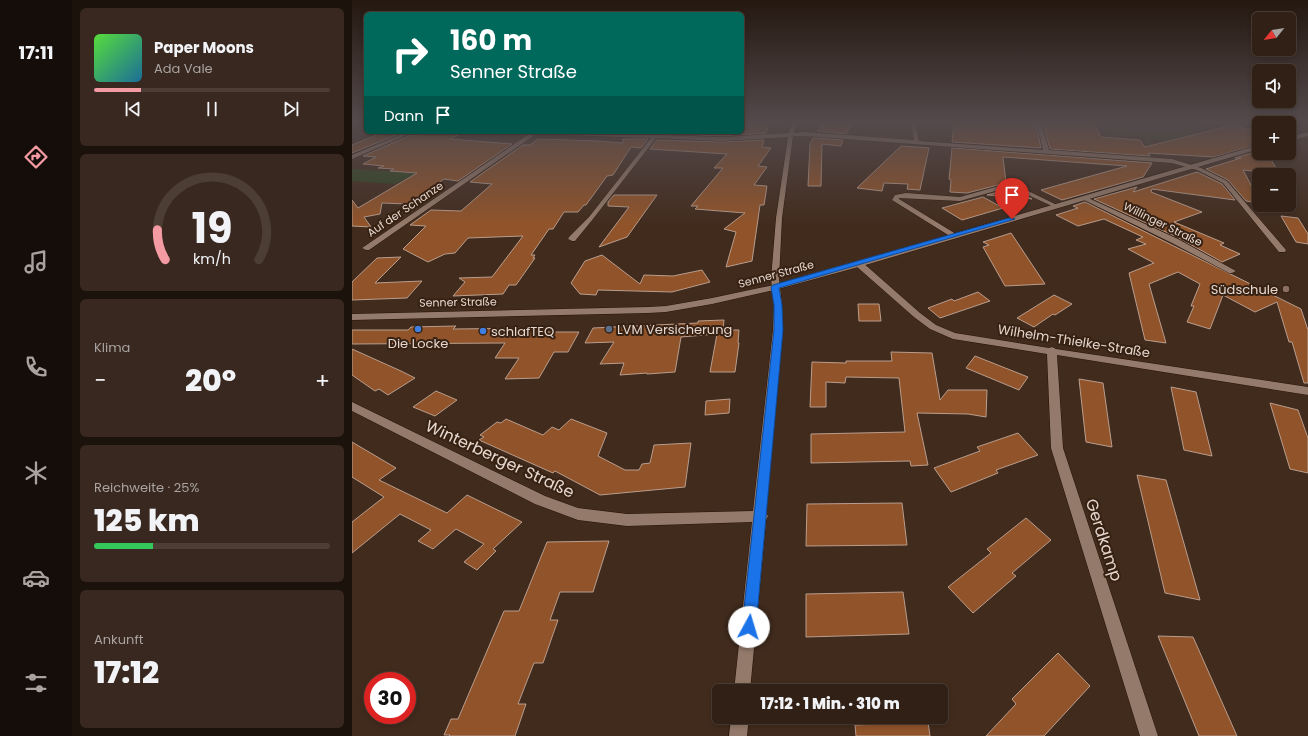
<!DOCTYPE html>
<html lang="de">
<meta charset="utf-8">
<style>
:root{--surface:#312016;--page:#39281f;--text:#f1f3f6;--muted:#a8a3a1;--line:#4c3e35;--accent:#f49aa3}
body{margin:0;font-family:Poppins,sans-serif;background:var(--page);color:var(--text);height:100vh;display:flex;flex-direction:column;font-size:15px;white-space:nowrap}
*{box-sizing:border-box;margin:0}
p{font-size:13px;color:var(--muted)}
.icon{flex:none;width:22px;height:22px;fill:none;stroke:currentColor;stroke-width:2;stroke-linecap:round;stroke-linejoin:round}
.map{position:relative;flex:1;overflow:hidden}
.drawer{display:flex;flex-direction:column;gap:8px;padding:8px;background:#1b120c;width:280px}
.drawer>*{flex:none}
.top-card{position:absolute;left:12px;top:12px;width:380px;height:122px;border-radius:6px;box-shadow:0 2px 6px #0003,0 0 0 1px var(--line);background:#00695c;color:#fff;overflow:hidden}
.needle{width:26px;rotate:240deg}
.tools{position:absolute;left:900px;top:12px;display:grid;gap:8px}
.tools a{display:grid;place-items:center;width:44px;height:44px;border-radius:6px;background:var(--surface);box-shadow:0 2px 6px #0003,0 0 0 1px var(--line);font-size:20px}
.speed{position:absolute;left:12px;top:672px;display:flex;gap:8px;font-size:20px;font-weight:700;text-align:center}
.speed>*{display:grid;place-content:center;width:52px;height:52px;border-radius:50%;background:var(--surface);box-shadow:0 2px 6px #0003,0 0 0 1px var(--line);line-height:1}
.speed .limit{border:6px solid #d22;background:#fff;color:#111}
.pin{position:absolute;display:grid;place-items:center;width:34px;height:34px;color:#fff;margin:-41px -17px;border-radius:50% 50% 50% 0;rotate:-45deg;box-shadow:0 0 4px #0007}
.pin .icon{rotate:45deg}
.me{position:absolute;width:44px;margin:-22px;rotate:6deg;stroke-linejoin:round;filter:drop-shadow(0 0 3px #0008)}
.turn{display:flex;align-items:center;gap:14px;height:84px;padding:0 20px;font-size:18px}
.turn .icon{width:52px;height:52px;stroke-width:2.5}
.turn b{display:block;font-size:28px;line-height:34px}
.then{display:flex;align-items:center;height:38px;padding:0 20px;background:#0003;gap:8px;font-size:15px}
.big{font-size:30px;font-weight:800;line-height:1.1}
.drawer .tile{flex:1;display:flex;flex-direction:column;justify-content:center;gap:6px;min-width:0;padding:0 14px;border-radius:6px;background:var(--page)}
.drawer .dial{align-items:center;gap:0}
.dial svg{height:104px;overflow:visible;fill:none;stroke:var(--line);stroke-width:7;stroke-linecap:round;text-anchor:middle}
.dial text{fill:var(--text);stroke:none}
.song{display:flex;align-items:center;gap:12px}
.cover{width:48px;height:48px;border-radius:6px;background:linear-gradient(135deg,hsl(110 70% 55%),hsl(200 70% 35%))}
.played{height:4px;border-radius:2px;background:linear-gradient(90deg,var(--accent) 20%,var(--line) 20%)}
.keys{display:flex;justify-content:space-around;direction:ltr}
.heat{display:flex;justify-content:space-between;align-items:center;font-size:22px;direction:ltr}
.charge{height:6px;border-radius:3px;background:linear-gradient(90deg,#34c759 25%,var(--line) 0)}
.trip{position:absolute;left:360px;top:684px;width:236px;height:40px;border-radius:6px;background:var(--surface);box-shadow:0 2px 6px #0003,0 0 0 1px var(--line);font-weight:800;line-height:40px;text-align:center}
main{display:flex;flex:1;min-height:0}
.tab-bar{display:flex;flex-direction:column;width:72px;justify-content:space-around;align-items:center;background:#140d09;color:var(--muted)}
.tab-bar .icon{width:28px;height:28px}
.tab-bar .selected{color:var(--accent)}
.tab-bar b{font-size:18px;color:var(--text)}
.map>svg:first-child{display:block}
.green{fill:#2f4420}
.building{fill:#91542a;stroke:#b99d8d}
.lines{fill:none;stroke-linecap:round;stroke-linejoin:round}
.minor-casing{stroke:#271306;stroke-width:1}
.tertiary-casing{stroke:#271306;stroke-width:1}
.minor{fill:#947a6a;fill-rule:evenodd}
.tertiary{fill:#947a6a;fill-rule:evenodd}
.route{fill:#1a73e8;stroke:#114b97}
.education-dot{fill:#8d6e63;stroke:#362113;stroke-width:1.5}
.shop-dot{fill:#3f7fe0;stroke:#362113;stroke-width:1.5}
.service-dot{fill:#5c6f8a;stroke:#362113;stroke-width:1.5}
.labels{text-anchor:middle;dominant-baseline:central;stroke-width:4;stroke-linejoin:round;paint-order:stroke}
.far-street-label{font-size:11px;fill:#e6d7ce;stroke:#362113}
.poi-label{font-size:13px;fill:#e6d7ce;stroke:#362113;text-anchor:start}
.street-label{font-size:13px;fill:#e6d7ce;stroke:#362113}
.near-street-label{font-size:16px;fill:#e6d7ce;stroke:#362113}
</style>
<main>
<nav class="tab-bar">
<b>17:11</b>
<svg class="icon selected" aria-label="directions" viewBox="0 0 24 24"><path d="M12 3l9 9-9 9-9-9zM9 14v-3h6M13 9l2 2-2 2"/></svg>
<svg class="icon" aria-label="music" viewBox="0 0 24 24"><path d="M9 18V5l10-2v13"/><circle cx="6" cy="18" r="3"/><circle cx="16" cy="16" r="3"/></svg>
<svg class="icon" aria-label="phone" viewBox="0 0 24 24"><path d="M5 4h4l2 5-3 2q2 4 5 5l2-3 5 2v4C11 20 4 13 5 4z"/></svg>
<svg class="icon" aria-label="climate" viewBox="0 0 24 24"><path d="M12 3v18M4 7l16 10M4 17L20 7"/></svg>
<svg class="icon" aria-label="car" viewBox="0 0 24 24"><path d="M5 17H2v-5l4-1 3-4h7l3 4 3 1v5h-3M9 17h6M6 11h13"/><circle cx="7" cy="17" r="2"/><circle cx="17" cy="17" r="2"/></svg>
<svg class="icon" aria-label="filters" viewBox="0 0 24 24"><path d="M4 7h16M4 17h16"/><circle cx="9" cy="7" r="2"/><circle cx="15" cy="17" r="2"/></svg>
</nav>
<section class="drawer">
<div class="tile">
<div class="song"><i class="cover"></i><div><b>Paper Moons</b><p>Ada Vale</p></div></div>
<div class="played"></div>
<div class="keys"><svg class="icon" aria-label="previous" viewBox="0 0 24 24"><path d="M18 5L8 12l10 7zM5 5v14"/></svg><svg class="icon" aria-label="pause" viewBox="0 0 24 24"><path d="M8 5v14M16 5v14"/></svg><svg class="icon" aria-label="next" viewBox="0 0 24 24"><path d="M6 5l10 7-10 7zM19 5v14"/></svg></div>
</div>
<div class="tile dial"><svg viewBox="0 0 100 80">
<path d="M14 69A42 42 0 1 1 86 69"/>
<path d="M14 69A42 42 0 0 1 8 46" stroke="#f49aa3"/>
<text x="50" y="56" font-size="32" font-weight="700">19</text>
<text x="50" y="72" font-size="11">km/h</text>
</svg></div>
<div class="tile"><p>Klima</p>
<div class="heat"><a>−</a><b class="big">20°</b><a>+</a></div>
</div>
<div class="tile"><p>Reichweite · 25%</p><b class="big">125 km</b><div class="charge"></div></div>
<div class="tile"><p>Ankunft</p><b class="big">17:12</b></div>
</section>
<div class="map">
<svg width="956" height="736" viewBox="0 0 956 736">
<rect width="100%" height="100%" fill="#412b1d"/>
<g class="green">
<polygon points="748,123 786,126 784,123 849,123 850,129 819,141 798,140 808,155 803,155 791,137 753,134"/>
<polygon points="0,169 65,173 43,184 0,181"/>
</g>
<g class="building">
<polygon points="390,123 417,123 414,133 370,136 271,132 390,132"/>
<polygon points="470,123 500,123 494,134 465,131"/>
<polygon points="602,123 643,125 643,123 684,123 689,148 600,142"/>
<polygon points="691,123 742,123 749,137 788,140 793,147 881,125 897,130 907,128 907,144 862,157 796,153 798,156 698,149"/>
<polygon points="32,132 47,134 0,153 0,145"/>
<polygon points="73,132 108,134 98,139 160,144 106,181 92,179 55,204 30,203 28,214 12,217 19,227 0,226 0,200 6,208 65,173 38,171 42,169 26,168 32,166 11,164 24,157 11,156 59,135 65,135"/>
<polygon points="461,138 491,140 489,146 470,144 469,186 456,186 458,144"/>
<polygon points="186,139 246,141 271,143 271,139 296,139 289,148 279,147 261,175 255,176 234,205 232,205 226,212 212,212 201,229 197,229 179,255 183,255 181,258 183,258 164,285 157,285 151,294 101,296 113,282 107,278 140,277 171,236 116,238 103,253 93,254 76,262 51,249 74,226 58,225 79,210 109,211 140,184 118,182 171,145 178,145"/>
<polygon points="305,140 370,142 412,140 410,147 419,148 406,166 415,167 402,185 415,186 412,205 408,205 400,261 374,267 384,232 372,229 393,213 343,209 346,206 339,206 371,168 362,168 375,154 298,149"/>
<polygon points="549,146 577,148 568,190 555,189 556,184 532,183 530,191 505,188"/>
<polygon points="600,148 800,163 791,177 710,200 689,190 775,166 651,157 654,183 615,193 598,192 599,180 597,179"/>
<polygon points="907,151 907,153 923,153 932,156 931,160 919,160 928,174 891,170 907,200 907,203 894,201 876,180 854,169 889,158 883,158"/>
<polygon points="845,172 870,184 883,200 800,189 799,192 850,212 822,222 872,243 868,245 888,254 870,262 827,238 742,199 785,187 781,192"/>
<polygon points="654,190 663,190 680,199 665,197 652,201 651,196 635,195"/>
<polygon points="262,195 305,195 275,237 247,247 277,207 256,206 256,202"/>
<polygon points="631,197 651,208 610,220 590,208"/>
<polygon points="733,202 949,309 956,330 956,383 952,383 940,342 937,342 925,302 903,312 871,295 858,329 835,322 842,306 839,306 848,284 826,272 797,284 814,343 793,340 777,273 802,263 776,249 794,244 784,240 791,237 752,219 726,226 704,215 726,208 721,206"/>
<polygon points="929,216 946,218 956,234 956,244 944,242"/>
<polygon points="659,233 693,284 653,286 631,247 637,245 631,242"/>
<polygon points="250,255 288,284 292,275 321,276 350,270 358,282 320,292 246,290 244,295 228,294 219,283 233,261"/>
<polygon points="49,257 23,283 70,281 55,298 0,300 0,282 25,258"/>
<polygon points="626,292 638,301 588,318 576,308 600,299 602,301"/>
<polygon points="702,295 720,304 703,315 701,314 682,327 665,318"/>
<polygon points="506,304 527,304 529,321 507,321"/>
<polygon points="372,320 371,330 387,330 386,343 387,343 383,372 358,372 365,334 329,337 323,372 295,374 295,373 268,375 272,363 248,364 262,342 233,343 241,328 346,323 346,321"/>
<polygon points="104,326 101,329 187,328 185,332 227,332 216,352 202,352 187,378 153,379 167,358 143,358 153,343 0,344 0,330 56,330 59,327"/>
<polygon points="0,349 49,371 63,378 36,395 27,389 23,391 0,375"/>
<polygon points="539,352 580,353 588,400 596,390 635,390 634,417 616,414 565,413 576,465 559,466 558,461 459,463 459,434 553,432 547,378 494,377 493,383 474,382 474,407 458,407 460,362 494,363 494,361 540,361"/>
<polygon points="623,356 676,377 667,390 614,368"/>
<polygon points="727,379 751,383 760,447 734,442"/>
<polygon points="819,387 844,392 860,456 832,450"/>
<polygon points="84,391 105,400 83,416 61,407"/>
<polygon points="378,399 377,413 353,415 354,401"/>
<polygon points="918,403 946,410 956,438 956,473 938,469"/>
<polygon points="154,419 191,435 200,427 207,430 219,419 255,433 246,456 273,470 287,470 290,464 298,463 302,445 339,443 333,487 248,495 203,471 201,473 127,440 132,437 128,435 145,422 149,423"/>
<polygon points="666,433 686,455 644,470 646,473 599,492 582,468 628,451 625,447"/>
<polygon points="0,442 44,468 27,480 95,513 115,495 170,522 141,549 144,551 125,570 112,562 132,544 104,529 81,549 66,541 79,530 48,514 0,553 0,522 32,497 0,477"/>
<polygon points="785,475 814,480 848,600 813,593"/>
<polygon points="550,503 555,545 454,546 455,504"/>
<polygon points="674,518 699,540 660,573 664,576 621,613 596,587 639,553 635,549"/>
<polygon points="257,541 241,592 208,592 198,620 206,620 191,663 182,663 166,704 174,704 163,736 97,736 98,735 92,735 99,719 106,719 152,611 167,611 195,542"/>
<polygon points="551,592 557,634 454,637 454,594"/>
<polygon points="806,636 841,637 885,736 847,736"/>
<polygon points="706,653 738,686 692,736 634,736 664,704 660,699"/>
<polygon points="576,722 578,736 504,736 503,725"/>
</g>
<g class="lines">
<defs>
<g id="minor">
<polygon points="440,123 444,123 442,133 453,132 562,140 559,123 563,123 567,141 691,150 685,123 689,123 697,150 820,159 849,168 875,181 934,250 933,252 927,252 871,183 845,170 820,163 453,136 441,136 430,218 427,279 430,305 431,330 414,513 416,516 414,520 398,691 382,691 400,522 275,526 226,520 183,504 0,411 0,402 193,496 226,508 275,514 401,511 421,330 422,305 419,279 424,218 436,137 370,141 304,138 241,219 223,241 220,241 216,239 217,237 237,217 299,138 184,134 17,250 14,250 10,248 177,134 173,132 218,132 370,137 437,133"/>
<polygon points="55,132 62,132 0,159 0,155"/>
<polygon points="654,184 666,186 707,206 702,207 663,189 654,188 608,201 547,198 547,199 604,234 605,236 601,238 540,200 543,195 554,193 608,197"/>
<polygon points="730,197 734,197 826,239 884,271 880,273 877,273 820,243 730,199"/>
<polygon points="504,262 510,262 568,313 584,325 603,333 697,348 700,347 704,349 956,387 956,395 705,355 711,448 806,736 788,736 699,448 695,354 601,339 578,329 562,317 504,266"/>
<polygon points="379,717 397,717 395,736 377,736"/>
</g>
<g id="tertiary">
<polygon points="956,132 956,136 937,141 937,137"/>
<polygon points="907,145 907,149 510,266 426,289 360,304 314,312 296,313 0,320 0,314 296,307 314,306 360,298 422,285 504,262"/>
</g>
</defs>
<use href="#minor" class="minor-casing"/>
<use href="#tertiary" class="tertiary-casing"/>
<use href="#minor" class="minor"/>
<use href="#tertiary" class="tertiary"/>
</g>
<linearGradient id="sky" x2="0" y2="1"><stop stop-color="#241810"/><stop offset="0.54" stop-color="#544a4c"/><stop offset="1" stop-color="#544a4c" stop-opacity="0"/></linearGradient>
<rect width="956" height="226" fill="url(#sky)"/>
<polygon class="route" points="657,218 663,219 427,288 430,305 431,330 404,627 402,632 397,634 392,632 390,627 422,330 422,305 419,287 421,285"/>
<circle class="education-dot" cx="934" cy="289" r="4"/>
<g class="shop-dot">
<circle cx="66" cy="329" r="4"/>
<circle cx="131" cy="331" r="4"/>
</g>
<circle class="service-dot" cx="257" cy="329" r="4"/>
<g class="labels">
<g class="far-street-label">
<text transform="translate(53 209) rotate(-34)">Auf der Schanze</text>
<text transform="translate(811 224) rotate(26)">Willinger Straße</text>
<text transform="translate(424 274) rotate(-15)">Senner Straße</text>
<text transform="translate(106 302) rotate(-1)">Senner Straße</text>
</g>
<g class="poi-label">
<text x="926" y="289" text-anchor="end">Südschule</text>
<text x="265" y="329">LVM Versicherung</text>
<text x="139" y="331">schlafTEQ</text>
<text x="66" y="343" text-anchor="middle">Die Locke</text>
</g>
<g class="street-label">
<text transform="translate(722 341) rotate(9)">Wilhelm-Thielke-Straße</text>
</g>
<g class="near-street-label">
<text transform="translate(148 459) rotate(25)">Winterberger Straße</text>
<text transform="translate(752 540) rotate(72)">Gerdkamp</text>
</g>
</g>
</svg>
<div class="tools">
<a><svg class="needle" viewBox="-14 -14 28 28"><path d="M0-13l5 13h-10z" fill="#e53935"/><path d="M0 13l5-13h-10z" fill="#a8a3a1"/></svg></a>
<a><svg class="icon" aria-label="sound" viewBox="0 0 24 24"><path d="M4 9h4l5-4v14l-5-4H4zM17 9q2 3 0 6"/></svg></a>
<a>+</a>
<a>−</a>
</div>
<div class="speed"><div class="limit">30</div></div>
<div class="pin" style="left:660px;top:219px;background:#d93025"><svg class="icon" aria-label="arrive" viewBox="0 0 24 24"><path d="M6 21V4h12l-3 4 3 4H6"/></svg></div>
<svg class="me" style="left:397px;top:627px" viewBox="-20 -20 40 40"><circle r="19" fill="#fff"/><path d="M0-13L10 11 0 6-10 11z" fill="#1a73e8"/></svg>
<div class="trip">17:12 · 1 Min. · 310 m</div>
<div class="top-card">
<div class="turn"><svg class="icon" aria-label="right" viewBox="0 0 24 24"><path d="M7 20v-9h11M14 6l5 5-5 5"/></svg><div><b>160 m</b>Senner Straße</div></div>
<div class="then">Dann<svg class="icon" aria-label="arrive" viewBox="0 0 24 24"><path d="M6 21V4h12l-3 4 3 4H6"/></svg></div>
</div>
</div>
</main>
